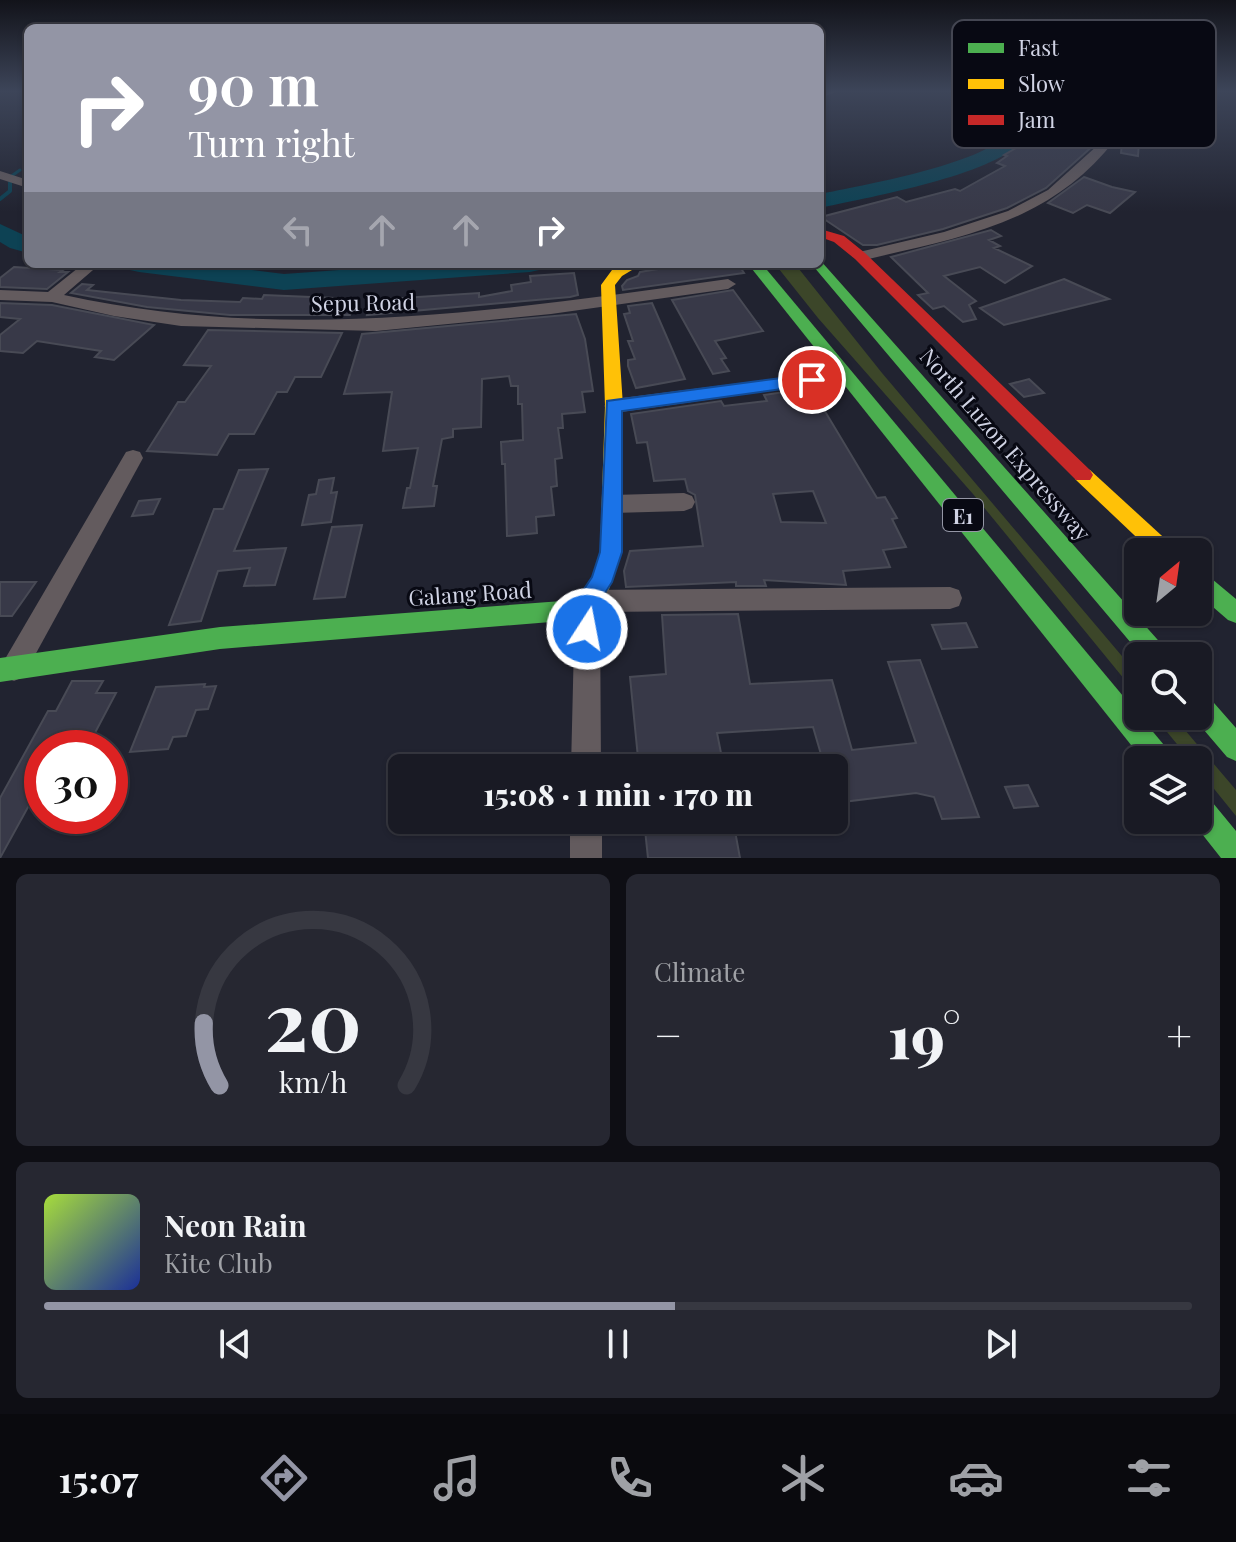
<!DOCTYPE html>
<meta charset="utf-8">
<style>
:root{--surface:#191a24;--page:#262731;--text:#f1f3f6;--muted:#9fa1a6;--line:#373841;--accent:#9395a5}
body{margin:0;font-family:"Playfair Display",serif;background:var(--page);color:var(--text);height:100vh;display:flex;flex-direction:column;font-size:30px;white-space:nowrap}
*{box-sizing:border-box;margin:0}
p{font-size:26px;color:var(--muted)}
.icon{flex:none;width:44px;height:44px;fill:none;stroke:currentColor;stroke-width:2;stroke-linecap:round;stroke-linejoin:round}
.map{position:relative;height:858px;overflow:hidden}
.drawer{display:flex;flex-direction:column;gap:16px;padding:16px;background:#0e0e14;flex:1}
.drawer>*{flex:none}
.top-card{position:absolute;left:24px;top:24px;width:800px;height:244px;border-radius:12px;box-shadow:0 2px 6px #0004,0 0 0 2px var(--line);background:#9395a5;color:#fff;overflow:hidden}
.needle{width:52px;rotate:29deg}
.controls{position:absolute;left:1124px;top:538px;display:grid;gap:16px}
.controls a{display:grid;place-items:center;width:88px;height:88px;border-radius:12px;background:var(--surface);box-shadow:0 2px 6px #0004,0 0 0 2px var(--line);font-size:40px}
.speed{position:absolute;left:24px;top:730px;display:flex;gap:16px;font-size:40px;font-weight:700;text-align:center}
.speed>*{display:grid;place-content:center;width:104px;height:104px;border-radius:50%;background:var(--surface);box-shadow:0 2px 6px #0004,0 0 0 2px var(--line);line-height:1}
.speed .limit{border:12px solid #d22;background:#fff;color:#111}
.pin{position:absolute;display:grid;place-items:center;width:68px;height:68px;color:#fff;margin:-34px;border:4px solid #fff;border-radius:50%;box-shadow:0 2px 8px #0007}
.me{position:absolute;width:88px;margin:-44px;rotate:11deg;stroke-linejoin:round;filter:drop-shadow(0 0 6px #0008)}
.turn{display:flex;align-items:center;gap:28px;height:168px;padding:0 32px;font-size:36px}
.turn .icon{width:104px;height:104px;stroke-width:2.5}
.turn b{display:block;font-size:56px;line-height:68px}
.lanes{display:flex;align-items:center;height:76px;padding:0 32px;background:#0003;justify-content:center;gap:40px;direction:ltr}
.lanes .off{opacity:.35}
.big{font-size:60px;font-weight:800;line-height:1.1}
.drawer .card{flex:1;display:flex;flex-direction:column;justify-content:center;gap:12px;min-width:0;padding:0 28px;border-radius:12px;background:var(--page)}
.drawer .dial{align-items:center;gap:0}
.dial svg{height:208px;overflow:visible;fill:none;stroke:var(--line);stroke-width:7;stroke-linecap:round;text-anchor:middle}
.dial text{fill:var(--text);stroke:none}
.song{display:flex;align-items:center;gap:24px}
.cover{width:96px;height:96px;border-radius:12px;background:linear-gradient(135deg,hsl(80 70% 55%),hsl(230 70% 35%))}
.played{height:8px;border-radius:4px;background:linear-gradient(90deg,var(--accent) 55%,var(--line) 55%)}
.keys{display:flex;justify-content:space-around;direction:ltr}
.heat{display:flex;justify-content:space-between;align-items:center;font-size:44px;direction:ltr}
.drawer .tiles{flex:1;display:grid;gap:16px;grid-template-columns:1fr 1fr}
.card:last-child{grid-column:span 2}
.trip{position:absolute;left:388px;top:754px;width:460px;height:80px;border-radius:12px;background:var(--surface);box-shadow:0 2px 6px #0004,0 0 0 2px var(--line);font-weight:800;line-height:80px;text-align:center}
.tab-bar{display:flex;height:128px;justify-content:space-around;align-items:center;background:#0a0a0e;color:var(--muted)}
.tab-bar .icon{width:56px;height:56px}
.tab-bar .current{color:var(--accent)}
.tab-bar b{font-size:36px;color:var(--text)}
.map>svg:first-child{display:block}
.green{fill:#3c4629}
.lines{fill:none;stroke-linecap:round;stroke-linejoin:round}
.stream-far1{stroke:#0d4254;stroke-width:3}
.stream{stroke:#0d4254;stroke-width:4}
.river{fill:#0d4254;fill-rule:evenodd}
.building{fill:#383948;stroke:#484a55;stroke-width:2;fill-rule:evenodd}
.street{fill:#635b5e;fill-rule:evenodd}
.fast{fill:#4caf50;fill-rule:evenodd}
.slow{fill:#ffc107;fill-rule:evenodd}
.jam{fill:#c62828;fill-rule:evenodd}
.route{fill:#1a73e8;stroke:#114b97;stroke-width:2}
.labels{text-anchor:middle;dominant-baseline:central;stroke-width:6;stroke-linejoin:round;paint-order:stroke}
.shield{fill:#080913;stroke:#9496a5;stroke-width:2}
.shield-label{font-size:20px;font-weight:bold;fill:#d0d3e4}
.street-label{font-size:22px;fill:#d0d3e4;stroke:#080913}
.key{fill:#080913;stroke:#444652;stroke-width:2}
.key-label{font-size:22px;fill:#d0d3e4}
</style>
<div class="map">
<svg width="1236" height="858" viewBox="0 0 1236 858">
<rect width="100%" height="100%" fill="#212330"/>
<g class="green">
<polygon points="775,264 795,264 882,373 1138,675 1138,696 973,494 818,318"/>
<polygon points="1154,716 1173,716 1236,790 1236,816 1198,769 1198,760 1190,760"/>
</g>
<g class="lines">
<polyline class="stream-far1" points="10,185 10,177 20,170"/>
<polyline class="stream" points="0,199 10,191 10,183"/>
<g class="river">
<path d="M1014,92H1032C1034,105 1032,128 1023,140C996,175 866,198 820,208V194C859,186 984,164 1006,134C1014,123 1016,104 1014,92Z"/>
<polygon points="0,224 28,237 28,253 10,248 0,242"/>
<polygon points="126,264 203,264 284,274 422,264 543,264 539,270 530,272 284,290 139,272 130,270"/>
</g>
</g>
<g class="building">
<polygon points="1056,92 1103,92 1097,110 1095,144 1046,188 1007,208 943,229 877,245 863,245 821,217 897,197 906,202 955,189 960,191 1005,166 997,163 1007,156 1004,155 1030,140 1034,132 1044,134"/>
<polygon points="1118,94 1142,98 1138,156 1121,153 1123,133 1113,140 1113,110"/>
<polygon points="1084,177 1112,187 1135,192 1110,213 1087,205 1073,213 1048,203"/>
<polygon points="991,230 1001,236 989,240 1000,246 994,248 1032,266 1005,283 980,267 944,276 976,301 969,305 976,319 963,322 944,306 933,309 918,295 928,293 891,257"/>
<polygon points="689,264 738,264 744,273 623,290 622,286 627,280 638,276 640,272"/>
<polygon points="14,267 63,270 60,272 68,272 47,289 0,287 0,278"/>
<polygon points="574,273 578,295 570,297 367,315 372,300 479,293 479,297 512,291 511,285 531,282 530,276"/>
<polygon points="1064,279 1109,299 1004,325 980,308"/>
<polygon points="82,284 93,285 87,290 181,300 240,302 243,298 262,299 264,295 358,299 350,315 230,315 147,307 71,293"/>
<polygon points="733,290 763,331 715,341 726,358 721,359 729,371 713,374 672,300"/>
<polygon points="0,303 52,305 154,325 114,360 95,357 101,351 37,341 23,353 0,351 0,335 20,319 0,317"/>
<polygon points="652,303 685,379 636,388 628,366 628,360 635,359 628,341 633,341 624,314 630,313 628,306"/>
<polygon points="576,314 585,339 593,391 582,392 585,412 562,414 563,428 558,428 562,458 555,459 557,486 551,487 554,515 536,517 537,533 507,536 505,464 502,464 501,442 523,440 522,404 518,404 518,386 511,386 509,376 482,379 481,427 453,429 453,437 442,439 433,486 437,486 434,506 403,508 407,488 410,488 418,448 383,451 392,392 344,394 362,334"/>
<polygon points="208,330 342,333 321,377 295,377 287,392 277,392 254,434 229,434 217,455 147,451 178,402 185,402 211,366 184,365"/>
<polygon points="1029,379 1044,393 1024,397 1010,384"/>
<path d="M811,388L877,498L885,497L897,518L892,519L906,547L883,550L890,567L843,571L846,585L764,580L766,586H736V582L626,587L624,571L630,551L703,546L695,495L688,491L685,479L654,481L647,442L637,443L631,414L721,401L724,406L767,401L764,395ZM813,491L826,523L781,522L773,494Z"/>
<polygon points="268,469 234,551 286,548 275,585 244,586 250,568 218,571 201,621 169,625 214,509 223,509 239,470"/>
<polygon points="334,478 331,493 337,492 331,522 302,525 309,495 316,494 319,480"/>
<polygon points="160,499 153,514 132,516 139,501"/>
<polygon points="362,525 345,597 314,599 332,527"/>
<polygon points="0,582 36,582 12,616 0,616"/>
<polygon points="738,614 750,684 832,680 852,750 916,743 888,662 920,660 979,817 942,819 934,797 916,793 834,803 834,768 825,768 813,727 717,733 724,768 639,768 630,677 666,674 662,615"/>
<polygon points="966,623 977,647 942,649 932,625"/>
<polygon points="72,681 103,681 96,693 116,693 87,748 42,748 42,798 33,798 0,858 0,798 48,711 56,711"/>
<polygon points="205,684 204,687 216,686 208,709 196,710 186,736 173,737 168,749 130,752 156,687"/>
<polygon points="1028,785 1038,806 1014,808 1005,787"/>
<polygon points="644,820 733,820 740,858 648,858"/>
</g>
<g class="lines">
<g class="street">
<polygon points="820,92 836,92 820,98"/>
<path d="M1106,92H1116L1110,110V146C1044,226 955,238 860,261L852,256L855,253L944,232L1008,211L1048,190L1098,145L1100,110Z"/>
<polygon points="0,171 28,180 28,188 0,179"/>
<path d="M83,264H100L64,295C285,344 507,310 728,279L736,284L728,289L551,314L376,331L181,326L114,316L52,302L0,300V290L48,292Z"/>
<polygon points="812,374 821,380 819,384 614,413 604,406 614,399"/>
<polygon points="133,450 140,452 143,458 23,677 14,681 5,677 1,668 5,659 126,452"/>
<polygon points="684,493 692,496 695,502 692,508 684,511 613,513 605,510 602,504 605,498 613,495"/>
<polygon points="950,587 959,590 962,598 959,606 950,609 600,612 601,768 571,768 575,601 578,593 587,590"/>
<rect x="570" y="820" width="32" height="38"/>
</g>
<g class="fast">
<polygon points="820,260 1165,648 1169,656 1142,656 814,267 812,264 820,264"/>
<polygon points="748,264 762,264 1169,751 1173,760 1143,760"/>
<polygon points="1198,571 1206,574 1236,599 1236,623 1228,620 1198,594"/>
<polygon points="586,591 594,594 597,601 594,608 563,621 220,649 0,682 0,658 220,627 562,601"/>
<polygon points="1198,691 1207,695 1236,728 1236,761 1227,757 1192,716 1198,716"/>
<polygon points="1198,793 1208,797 1236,831 1236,858 1221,858 1191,820 1198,820"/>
</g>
<g class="slow">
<polygon points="624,264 642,264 622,276 615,285 623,406 622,552 609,589 594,608 586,611 578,608 575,601 592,577 600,552 605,406 601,285 612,270"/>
<polygon points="1083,468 1090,470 1173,546 1177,552 1152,552 1076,480 1073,475 1076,470"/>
</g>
<polygon class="jam" points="820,229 844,236 865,253 1090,470 1093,475 1090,480 1076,480 855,259 834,242 820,237"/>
</g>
<linearGradient id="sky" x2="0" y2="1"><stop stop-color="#12131a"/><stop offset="0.43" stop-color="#3d4559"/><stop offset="1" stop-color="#3d4559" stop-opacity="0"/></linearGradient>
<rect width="1236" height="212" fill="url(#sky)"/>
<polygon class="route" points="812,374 820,380 818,384 622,411 622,552 612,582 598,604 599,629 595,637 587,640 579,637 575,629 576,601 592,577 600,552 607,401"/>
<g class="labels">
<rect class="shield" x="943" y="499" width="40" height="32" rx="6"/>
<g class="shield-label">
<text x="963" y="515">E1</text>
</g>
<g class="street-label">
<text transform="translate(363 302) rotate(-1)">Sepu Road</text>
<text transform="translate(1006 444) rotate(49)">North Luzon Expressway</text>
<text transform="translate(470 593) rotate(-4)">Galang Road</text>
</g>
</g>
<rect x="952" y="20" width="264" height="128" rx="12" class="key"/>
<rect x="968" y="43" width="36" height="10" fill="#4caf50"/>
<rect x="968" y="79" width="36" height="10" fill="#ffc107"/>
<rect x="968" y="115" width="36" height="10" fill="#c62828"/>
<g class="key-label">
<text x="1018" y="56">Fast</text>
<text x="1018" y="92">Slow</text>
<text x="1018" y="128">Jam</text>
</g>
</svg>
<div class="controls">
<a><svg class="needle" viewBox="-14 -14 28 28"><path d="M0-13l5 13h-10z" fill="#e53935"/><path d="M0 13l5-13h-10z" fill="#9fa1a6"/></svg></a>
<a><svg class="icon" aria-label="search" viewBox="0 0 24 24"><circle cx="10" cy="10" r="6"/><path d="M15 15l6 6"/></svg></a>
<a><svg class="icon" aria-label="layers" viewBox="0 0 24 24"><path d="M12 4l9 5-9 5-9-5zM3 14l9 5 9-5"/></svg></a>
</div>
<div class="speed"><div class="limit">30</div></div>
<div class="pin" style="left:812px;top:380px;background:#d93025"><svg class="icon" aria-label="arrive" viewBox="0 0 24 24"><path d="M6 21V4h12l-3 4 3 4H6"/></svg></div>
<svg class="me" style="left:587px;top:629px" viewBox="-20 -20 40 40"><circle r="17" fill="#1a73e8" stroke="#fff" stroke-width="3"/><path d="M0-11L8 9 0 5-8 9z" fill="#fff"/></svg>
<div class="trip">15:08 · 1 min · 170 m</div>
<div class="top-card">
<div class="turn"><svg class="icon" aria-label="right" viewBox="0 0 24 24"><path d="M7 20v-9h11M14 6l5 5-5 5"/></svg><div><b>90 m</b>Turn right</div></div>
<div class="lanes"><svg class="icon off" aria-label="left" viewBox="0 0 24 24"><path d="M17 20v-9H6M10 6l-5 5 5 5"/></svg><svg class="icon off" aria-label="ahead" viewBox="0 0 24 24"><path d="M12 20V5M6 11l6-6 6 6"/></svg><svg class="icon off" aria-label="ahead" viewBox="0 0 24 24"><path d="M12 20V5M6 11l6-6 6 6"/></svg><svg class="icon" aria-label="right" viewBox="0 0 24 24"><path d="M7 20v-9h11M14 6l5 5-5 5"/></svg></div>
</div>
</div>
<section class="drawer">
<div class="tiles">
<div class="card dial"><svg viewBox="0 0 100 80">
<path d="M14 69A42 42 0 1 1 86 69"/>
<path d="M14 69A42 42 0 0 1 8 45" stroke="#9395a5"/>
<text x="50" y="56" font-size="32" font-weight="700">20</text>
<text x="50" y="72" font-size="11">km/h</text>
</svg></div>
<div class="card"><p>Climate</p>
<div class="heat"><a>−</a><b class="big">19°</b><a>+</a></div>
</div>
<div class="card">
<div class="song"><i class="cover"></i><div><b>Neon Rain</b><p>Kite Club</p></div></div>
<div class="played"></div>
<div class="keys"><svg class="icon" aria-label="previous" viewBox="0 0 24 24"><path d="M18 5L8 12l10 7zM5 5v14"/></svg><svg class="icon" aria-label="pause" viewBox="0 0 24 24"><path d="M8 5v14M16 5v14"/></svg><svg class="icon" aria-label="next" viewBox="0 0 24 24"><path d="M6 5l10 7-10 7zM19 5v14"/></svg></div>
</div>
</div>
</section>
<nav class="tab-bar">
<b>15:07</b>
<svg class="icon current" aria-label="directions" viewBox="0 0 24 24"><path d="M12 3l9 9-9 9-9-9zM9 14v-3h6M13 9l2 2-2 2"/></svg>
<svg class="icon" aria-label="music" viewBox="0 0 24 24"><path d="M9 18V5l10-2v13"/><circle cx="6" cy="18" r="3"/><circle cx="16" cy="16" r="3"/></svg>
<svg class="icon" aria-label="phone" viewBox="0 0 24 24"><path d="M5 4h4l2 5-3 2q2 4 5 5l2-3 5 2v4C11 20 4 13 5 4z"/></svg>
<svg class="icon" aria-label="climate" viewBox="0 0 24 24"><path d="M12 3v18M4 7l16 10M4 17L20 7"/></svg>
<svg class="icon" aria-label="car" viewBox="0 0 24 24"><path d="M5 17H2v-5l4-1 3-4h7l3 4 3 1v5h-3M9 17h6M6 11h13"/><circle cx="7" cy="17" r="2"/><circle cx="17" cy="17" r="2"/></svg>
<svg class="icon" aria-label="filters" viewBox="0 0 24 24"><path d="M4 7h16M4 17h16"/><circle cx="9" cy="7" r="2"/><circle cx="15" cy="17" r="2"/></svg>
</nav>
